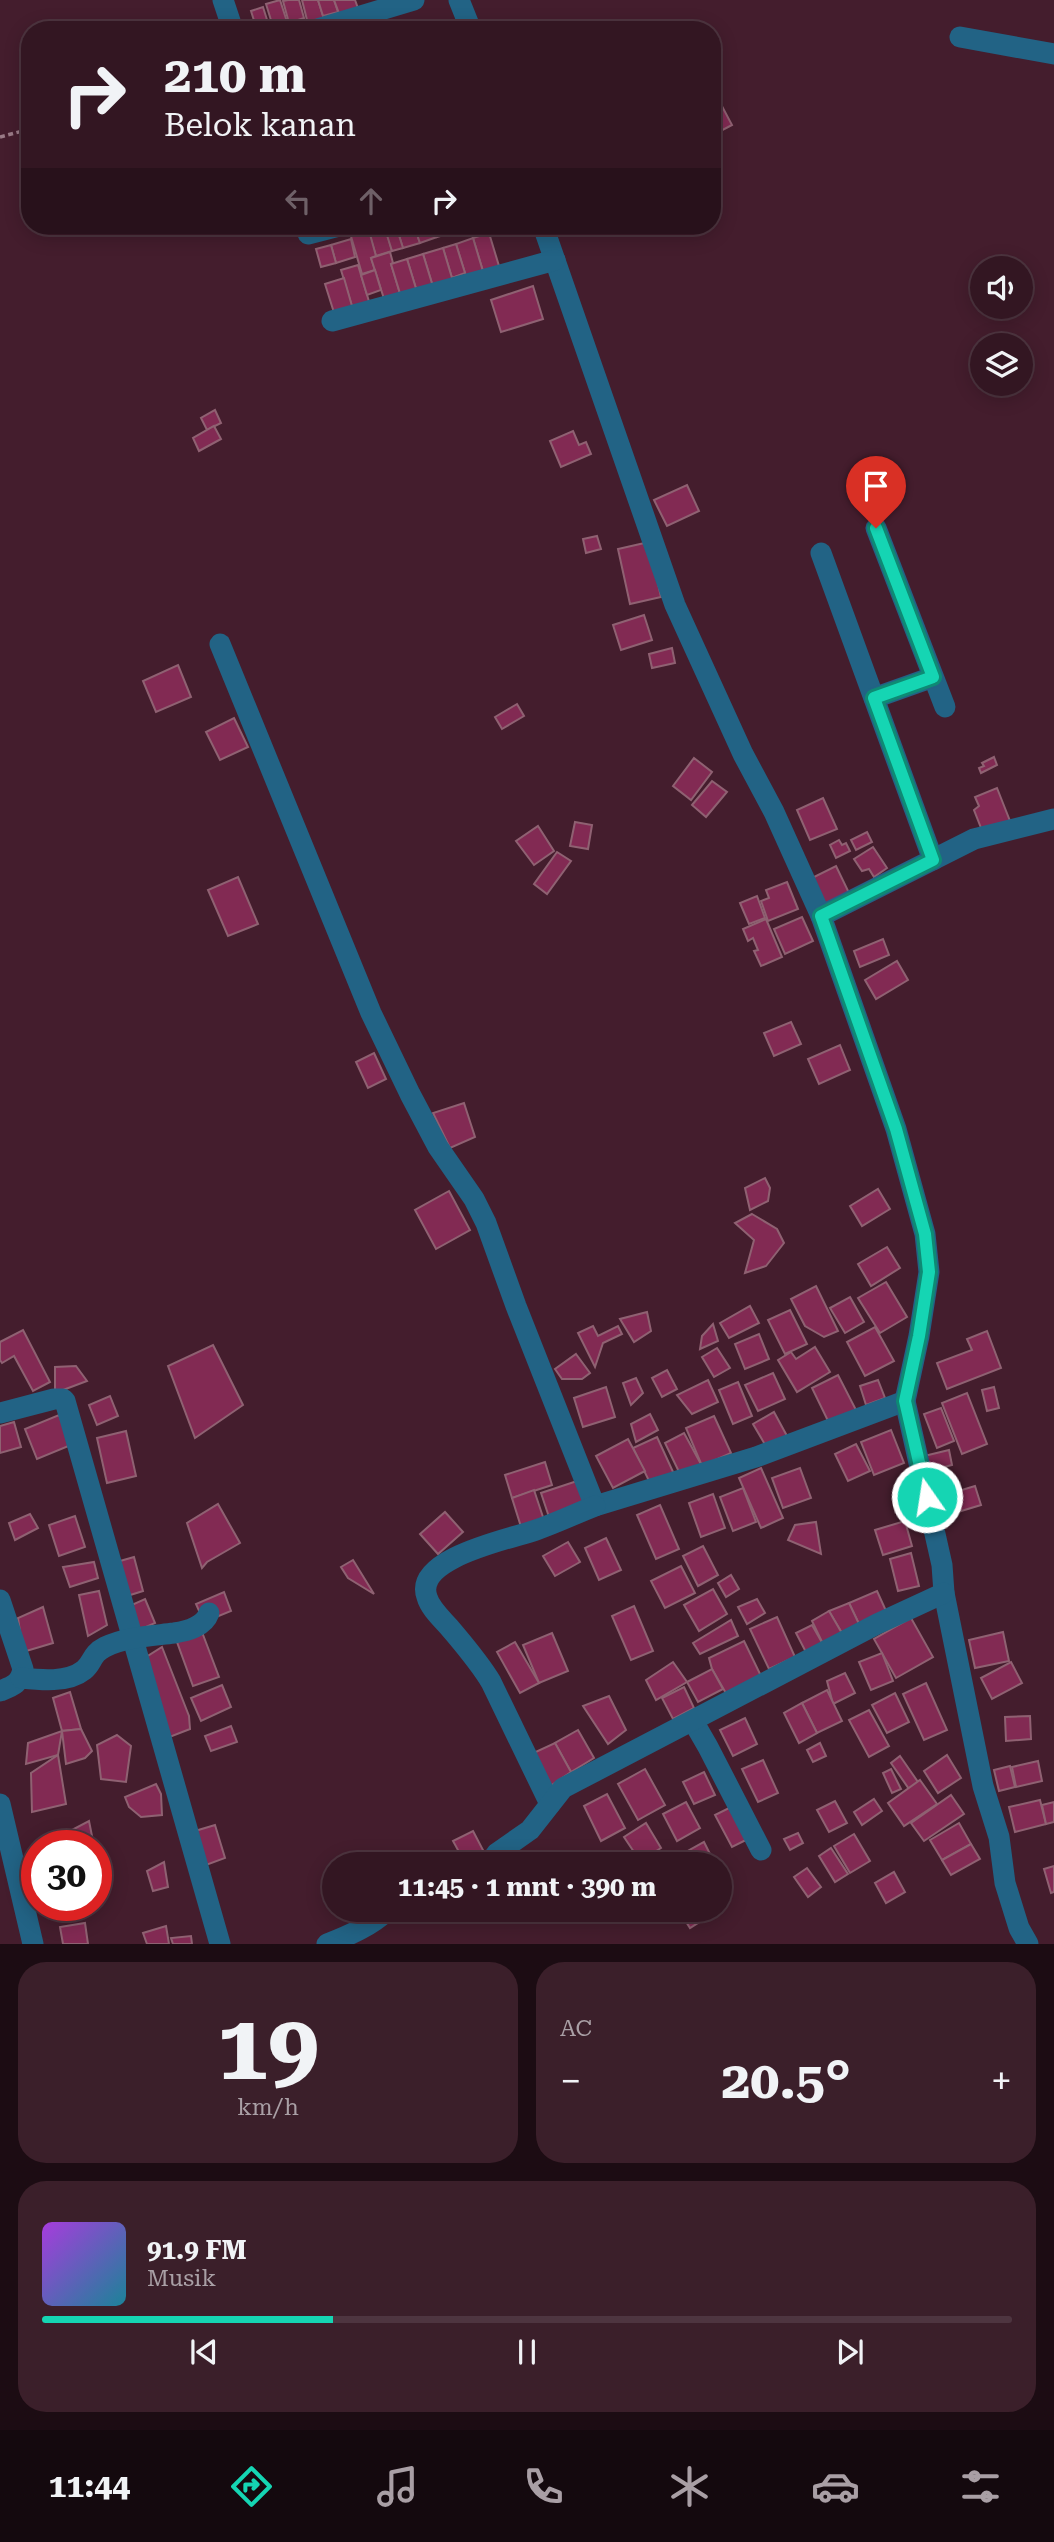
<!DOCTYPE html>
<html lang="id">
<meta charset="utf-8">
<style>
:root{--surface:#331622;--page:#3b1f2a;--text:#f1f3f6;--muted:#a99fa5;--line:#4e3540;--accent:#15d5b3}
body{margin:0;font-family:"Roboto Serif",serif;background:var(--page);color:var(--text);height:100vh;display:flex;flex-direction:column;font-size:26px;white-space:nowrap}
*{box-sizing:border-box;margin:0}
p{font-size:23px;color:var(--muted)}
.icon{flex:none;width:38px;height:38px;fill:none;stroke:currentColor;stroke-width:2;stroke-linecap:round;stroke-linejoin:round}
.map{position:relative;height:1944px;overflow:hidden}
.drawer{display:flex;flex-direction:column;gap:18px;padding:18px;background:#1c0c13;flex:1}
.drawer>*{flex:none}
.guide{position:absolute;left:21px;top:21px;width:700px;height:214px;border-radius:28px;box-shadow:0 4px 18px #0003,0 0 0 2px var(--line);background:#331622;color:var(--text);overflow:hidden}
.fabs{position:absolute;left:970px;top:256px;display:grid;gap:14px}
.fabs a{display:grid;place-items:center;width:63px;height:63px;border-radius:50%;background:var(--surface);box-shadow:0 4px 18px #0003,0 0 0 2px var(--line);font-size:35px}
.speed{position:absolute;left:21px;top:1830px;display:flex;gap:14px;font-size:35px;font-weight:700;text-align:center}
.speed>*{display:grid;place-content:center;width:91px;height:91px;border-radius:50%;background:var(--surface);box-shadow:0 4px 18px #0003,0 0 0 2px var(--line);line-height:1}
.speed .limit{border:10px solid #d22;background:#fff;color:#111}
.pin{position:absolute;display:grid;place-items:center;width:60px;height:60px;color:#fff;margin:-72px -30px;border-radius:50% 50% 50% 0;rotate:-45deg;box-shadow:0 0 7px #0007}
.pin .icon{rotate:45deg}
.me{position:absolute;width:77px;margin:-38px;rotate:347deg;stroke-linejoin:round;filter:drop-shadow(0 0 5px #0008)}
.turn{display:flex;align-items:center;gap:24px;height:147px;padding:0 28px;font-size:32px}
.turn .icon{width:91px;height:91px;stroke-width:2.5}
.turn b{display:block;font-size:49px;line-height:60px}
.lanes{display:flex;align-items:center;height:66px;padding:0 28px;background:#0003;justify-content:center;gap:35px;direction:ltr}
.lanes .off{opacity:.35}
.big{font-size:52px;font-weight:700;line-height:1.1}
.drawer .card{flex:1;display:flex;flex-direction:column;justify-content:center;gap:10px;min-width:0;padding:0 24px;border-radius:28px;background:var(--page)}
.drawer .dial{align-items:center;gap:0}
.dial b{font-size:91px;line-height:1}
.song{display:flex;align-items:center;gap:21px}
.cover{width:84px;height:84px;border-radius:10px;background:linear-gradient(135deg,hsl(280 70% 55%),hsl(190 70% 35%))}
.played{height:7px;border-radius:4px;background:linear-gradient(90deg,var(--accent) 30%,var(--line) 30%)}
.keys{display:flex;justify-content:space-around;direction:ltr}
.heat{display:flex;justify-content:space-between;align-items:center;font-size:38px;direction:ltr}
.drawer .tiles{flex:1;display:grid;gap:18px;grid-template-columns:1fr 1fr}
.card:last-child{grid-column:span 2}
.trip{position:absolute;left:322px;top:1852px;width:410px;height:70px;border-radius:35px;background:var(--surface);box-shadow:0 4px 18px #0003,0 0 0 2px var(--line);font-weight:700;line-height:70px;text-align:center}
.tabs{display:flex;height:112px;justify-content:space-around;align-items:center;background:#14090e;color:var(--muted)}
.tabs .icon{width:49px;height:49px}
.tabs .on{color:var(--accent)}
.tabs b{font-size:32px;color:var(--text)}
.map>svg:first-child{display:block}
.building{fill:#822a53;stroke:#8f6172;stroke-width:2}
.lines{fill:none;stroke-linecap:round;stroke-linejoin:round}
.path{stroke:#9a7b87;stroke-width:3.5;stroke-dasharray:5 3.5;stroke-linecap:butt}
.minor{stroke:#226385;stroke-width:21}
.route-casing{stroke:#0e8a74;stroke-width:18}
.route{stroke:#15d5b3;stroke-width:12}
</style>
<div class="map">
<svg width="1054" height="1944" viewBox="0 0 1054 1944">
<rect width="100%" height="100%" fill="#441d2d"/>
<g class="building">
<polygon points="280,0 289,28 274,30 266,4"/>
<polygon points="288,0 299,0 304,18 289,23 283,1"/>
<polygon points="302,0 318,0 324,19 308,24"/>
<polygon points="318,0 334,0 338,12 323,16"/>
<polygon points="334,0 355,0 359,11 340,16"/>
<polygon points="263,7 269,26 257,30 251,11"/>
<polygon points="715,93 732,125 717,133 712,123 712,94"/>
<polygon points="367,226 385,226 392,251 376,256"/>
<polygon points="396,226 414,226 420,243 403,248"/>
<polygon points="396,226 403,248 392,251 385,229"/>
<polygon points="414,226 434,226 437,237 420,243"/>
<polygon points="434,226 453,226 455,232 437,237"/>
<polygon points="368,227 376,256 371,258 375,270 362,274 350,233"/>
<polygon points="489,233 499,266 485,278 473,238"/>
<polygon points="473,238 485,278 468,283 456,244"/>
<polygon points="351,239 355,257 336,263 331,245"/>
<polygon points="456,244 465,273 452,278 443,248"/>
<polygon points="331,245 336,263 321,267 316,249"/>
<polygon points="443,248 452,278 458,276 460,282 434,290 423,254"/>
<polygon points="390,252 393,263 391,264 402,300 386,305 371,258"/>
<polygon points="423,254 434,290 418,295 407,259"/>
<polygon points="407,259 418,295 402,300 391,264"/>
<polygon points="358,265 371,308 354,313 341,270"/>
<polygon points="375,270 381,290 367,295 361,275"/>
<polygon points="344,278 354,313 336,319 325,284"/>
<polygon points="533,286 543,319 501,332 491,300"/>
<polygon points="215,410 221,423 207,430 201,418"/>
<polygon points="214,426 221,439 199,451 193,438"/>
<polygon points="573,431 579,445 586,442 591,454 561,467 550,441"/>
<polygon points="687,485 699,511 667,526 654,500"/>
<polygon points="597,536 601,549 586,553 583,539"/>
<polygon points="649,542 661,597 630,604 618,549"/>
<polygon points="644,615 652,640 621,650 613,625"/>
<polygon points="672,648 675,663 652,668 649,654"/>
<polygon points="178,665 191,697 156,712 143,681"/>
<polygon points="517,704 524,716 502,729 495,717"/>
<polygon points="234,718 248,747 220,760 206,732"/>
<polygon points="994,757 997,765 981,773 979,768 984,766 982,763"/>
<polygon points="694,758 712,772 691,800 673,786"/>
<polygon points="712,781 727,792 706,817 692,805"/>
<polygon points="997,788 1010,821 983,833 974,810 979,806 975,797"/>
<polygon points="823,798 837,829 810,840 797,810"/>
<polygon points="575,822 592,825 588,849 570,846"/>
<polygon points="538,826 554,851 534,865 516,841"/>
<polygon points="867,832 872,842 856,850 851,840"/>
<polygon points="839,840 842,845 846,843 850,851 836,858 830,845"/>
<polygon points="873,847 887,868 874,877 869,869 862,871 854,859"/>
<polygon points="557,852 571,861 547,894 534,884"/>
<polygon points="836,866 851,897 827,909 812,878"/>
<polygon points="238,877 258,924 228,936 208,890"/>
<polygon points="787,882 798,909 768,921 761,901 769,898 766,890"/>
<polygon points="757,896 765,918 749,924 740,903"/>
<polygon points="802,917 813,941 785,954 774,929"/>
<polygon points="766,919 782,957 761,966 754,951 758,950 753,938 748,941 743,929"/>
<polygon points="883,939 889,955 860,967 854,951"/>
<polygon points="897,961 908,980 876,999 865,980"/>
<polygon points="791,1022 801,1044 774,1056 764,1033"/>
<polygon points="840,1045 850,1070 819,1084 808,1059"/>
<polygon points="374,1053 386,1079 368,1088 356,1062"/>
<polygon points="464,1103 475,1137 450,1148 433,1113"/>
<polygon points="765,1178 770,1188 768,1201 750,1210 745,1188"/>
<polygon points="878,1189 890,1209 862,1226 850,1206"/>
<polygon points="449,1191 470,1230 436,1249 415,1210"/>
<polygon points="752,1214 777,1229 784,1243 766,1266 745,1273 754,1240 735,1223"/>
<polygon points="887,1247 900,1268 871,1286 858,1264"/>
<polygon points="886,1282 907,1317 880,1333 858,1298"/>
<polygon points="816,1286 838,1331 824,1337 805,1326 791,1299"/>
<polygon points="850,1297 864,1322 845,1333 830,1308"/>
<polygon points="750,1306 759,1323 729,1338 720,1323"/>
<polygon points="790,1310 807,1344 785,1354 768,1320"/>
<polygon points="647,1312 651,1331 634,1342 620,1319"/>
<polygon points="713,1324 718,1341 700,1349 702,1336"/>
<polygon points="593,1326 598,1336 618,1326 622,1334 603,1343 595,1367 578,1333"/>
<polygon points="875,1327 894,1361 865,1376 847,1342"/>
<polygon points="23,1330 50,1382 33,1391 14,1356 2,1363 0,1360 0,1342"/>
<polygon points="987,1331 1001,1368 947,1389 937,1363 972,1350 967,1339"/>
<polygon points="759,1334 769,1359 745,1369 735,1344"/>
<polygon points="213,1345 243,1405 195,1438 168,1366"/>
<polygon points="815,1347 830,1372 797,1392 778,1360 791,1352 796,1359"/>
<polygon points="717,1348 730,1368 714,1377 702,1357"/>
<polygon points="576,1354 590,1373 582,1379 562,1379 555,1369"/>
<polygon points="76,1366 87,1381 55,1393 55,1367"/>
<polygon points="667,1370 677,1389 662,1397 652,1378"/>
<polygon points="773,1373 785,1399 758,1411 745,1385"/>
<polygon points="838,1375 856,1410 829,1423 812,1388"/>
<polygon points="636,1378 643,1393 631,1405 623,1383"/>
<polygon points="708,1380 718,1402 692,1414 677,1395"/>
<polygon points="878,1380 885,1398 866,1405 860,1386"/>
<polygon points="738,1382 752,1416 733,1424 719,1390"/>
<polygon points="606,1387 615,1417 583,1427 574,1398"/>
<polygon points="994,1387 999,1408 987,1411 982,1390"/>
<polygon points="967,1393 987,1444 962,1454 942,1403"/>
<polygon points="110,1396 118,1416 97,1425 89,1405"/>
<polygon points="941,1408 954,1441 937,1448 924,1414"/>
<polygon points="774,1412 787,1436 767,1448 753,1424"/>
<polygon points="650,1414 658,1430 636,1442 631,1424"/>
<polygon points="59,1415 71,1445 37,1459 25,1429"/>
<polygon points="714,1416 731,1453 702,1466 686,1428"/>
<polygon points="14,1422 21,1447 0,1453 0,1426"/>
<polygon points="891,1430 904,1463 874,1475 861,1442"/>
<polygon points="126,1431 136,1476 107,1483 97,1438"/>
<polygon points="684,1433 702,1466 682,1478 665,1443"/>
<polygon points="657,1437 674,1474 651,1485 633,1448"/>
<polygon points="628,1439 645,1471 613,1488 596,1456"/>
<polygon points="856,1444 870,1471 848,1481 835,1454"/>
<polygon points="949,1450 952,1465 924,1472 920,1457"/>
<polygon points="545,1462 552,1485 512,1498 505,1475"/>
<polygon points="761,1468 783,1518 761,1528 739,1478"/>
<polygon points="800,1468 811,1498 783,1508 772,1478"/>
<polygon points="577,1481 587,1511 551,1523 541,1493"/>
<polygon points="975,1486 981,1505 948,1515 942,1496"/>
<polygon points="743,1488 756,1522 733,1531 720,1497"/>
<polygon points="534,1490 545,1523 522,1530 512,1498"/>
<polygon points="713,1494 725,1528 701,1537 689,1503"/>
<polygon points="218,1504 240,1543 207,1562 202,1568 187,1523"/>
<polygon points="660,1505 679,1549 656,1559 637,1515"/>
<polygon points="445,1512 463,1532 438,1554 420,1534"/>
<polygon points="30,1514 38,1528 15,1540 9,1523"/>
<polygon points="75,1516 85,1547 59,1556 49,1525"/>
<polygon points="905,1521 912,1546 883,1555 875,1530"/>
<polygon points="816,1522 821,1554 788,1540 795,1525"/>
<polygon points="606,1538 621,1570 599,1580 585,1548"/>
<polygon points="568,1542 580,1562 555,1576 543,1556"/>
<polygon points="703,1546 718,1575 698,1586 683,1556"/>
<polygon points="911,1553 919,1586 898,1591 890,1559"/>
<polygon points="134,1557 143,1591 124,1597 113,1563"/>
<polygon points="353,1560 374,1594 348,1578 341,1567"/>
<polygon points="94,1562 98,1578 70,1587 63,1567"/>
<polygon points="681,1566 695,1593 665,1608 651,1581"/>
<polygon points="731,1575 739,1589 726,1597 718,1583"/>
<polygon points="713,1589 727,1614 699,1631 684,1605"/>
<polygon points="99,1591 107,1625 88,1636 79,1595"/>
<polygon points="877,1591 887,1613 860,1626 849,1603"/>
<polygon points="224,1592 231,1611 204,1622 196,1604"/>
<polygon points="145,1599 155,1623 135,1632 125,1608"/>
<polygon points="757,1599 765,1613 747,1624 738,1607"/>
<polygon points="849,1603 860,1626 843,1635 829,1611"/>
<polygon points="634,1606 653,1651 631,1660 612,1616"/>
<polygon points="43,1607 53,1643 23,1652 18,1618"/>
<polygon points="829,1611 843,1635 824,1646 812,1621"/>
<polygon points="777,1617 795,1657 769,1669 750,1629"/>
<polygon points="911,1618 933,1657 896,1678 874,1639"/>
<polygon points="731,1620 738,1636 700,1654 693,1643"/>
<polygon points="812,1625 824,1646 808,1656 796,1633"/>
<polygon points="202,1632 219,1677 193,1686 177,1642"/>
<polygon points="1003,1632 1009,1661 975,1668 969,1640"/>
<polygon points="552,1633 568,1671 539,1683 523,1645"/>
<polygon points="744,1641 762,1678 727,1695 712,1669 709,1658"/>
<polygon points="515,1642 539,1683 520,1693 497,1652"/>
<polygon points="162,1647 189,1716 190,1729 167,1738 143,1659"/>
<polygon points="882,1653 893,1681 871,1690 859,1662"/>
<polygon points="673,1662 687,1682 656,1700 646,1680"/>
<polygon points="1011,1662 1022,1683 992,1699 981,1678"/>
<polygon points="712,1669 723,1689 698,1702 687,1682"/>
<polygon points="845,1673 855,1693 833,1704 827,1681"/>
<polygon points="926,1683 947,1730 924,1740 903,1694"/>
<polygon points="222,1685 231,1707 201,1721 191,1698"/>
<polygon points="684,1687 694,1708 673,1719 662,1698"/>
<polygon points="827,1690 842,1721 817,1733 802,1703"/>
<polygon points="70,1692 81,1729 62,1731 53,1698"/>
<polygon points="895,1693 909,1722 887,1733 872,1705"/>
<polygon points="609,1696 626,1730 608,1744 583,1706"/>
<polygon points="802,1703 817,1733 799,1743 784,1713"/>
<polygon points="869,1710 889,1746 869,1757 849,1720"/>
<polygon points="1030,1716 1031,1739 1006,1741 1005,1717"/>
<polygon points="745,1718 757,1744 733,1756 720,1730"/>
<polygon points="231,1726 237,1742 211,1751 205,1736"/>
<polygon points="81,1729 92,1751 85,1758 66,1764 62,1731"/>
<polygon points="578,1730 594,1758 571,1772 555,1743"/>
<polygon points="62,1731 58,1755 26,1764 28,1743"/>
<polygon points="117,1735 131,1746 126,1782 101,1779 97,1745"/>
<polygon points="555,1743 571,1772 546,1789 527,1756"/>
<polygon points="820,1743 826,1756 813,1762 807,1750"/>
<polygon points="58,1755 66,1804 32,1812 31,1773"/>
<polygon points="947,1755 961,1778 938,1793 924,1771"/>
<polygon points="900,1756 918,1782 909,1789 891,1763"/>
<polygon points="763,1760 778,1793 758,1802 742,1769"/>
<polygon points="1038,1761 1042,1781 1016,1787 1012,1767"/>
<polygon points="1010,1766 1015,1787 999,1791 994,1770"/>
<polygon points="645,1769 665,1805 638,1820 618,1784"/>
<polygon points="891,1769 901,1789 892,1793 883,1773"/>
<polygon points="704,1772 715,1795 694,1804 683,1782"/>
<polygon points="920,1780 937,1804 904,1826 888,1803"/>
<polygon points="156,1784 161,1794 162,1815 141,1817 129,1807 125,1797"/>
<polygon points="607,1794 625,1828 601,1841 584,1806"/>
<polygon points="951,1795 964,1814 924,1841 911,1823"/>
<polygon points="874,1799 882,1811 862,1825 854,1812"/>
<polygon points="1040,1800 1046,1824 1015,1832 1009,1807"/>
<polygon points="835,1801 847,1823 829,1832 817,1810"/>
<polygon points="686,1802 700,1828 677,1841 663,1814"/>
<polygon points="1054,1802 1054,1822 1046,1824 1042,1805"/>
<polygon points="733,1806 750,1838 732,1847 715,1815"/>
<polygon points="89,1821 94,1846 74,1846 68,1832"/>
<polygon points="646,1823 661,1848 640,1861 624,1837"/>
<polygon points="959,1823 971,1844 942,1860 930,1840"/>
<polygon points="215,1825 225,1858 206,1865 195,1831"/>
<polygon points="473,1831 484,1852 464,1861 453,1841"/>
<polygon points="798,1833 803,1843 790,1850 784,1839"/>
<polygon points="854,1834 870,1861 850,1873 834,1846"/>
<polygon points="704,1842 715,1864 680,1864 677,1857"/>
<polygon points="971,1844 980,1859 951,1875 942,1860"/>
<polygon points="831,1848 848,1874 835,1882 819,1856"/>
<polygon points="164,1862 168,1887 153,1891 147,1871"/>
<polygon points="1054,1866 1054,1892 1051,1893 1044,1869"/>
<polygon points="807,1868 821,1887 808,1897 794,1877"/>
<polygon points="894,1872 905,1892 886,1903 875,1883"/>
<polygon points="52,1906 91,1906 92,1911 52,1914"/>
<polygon points="678,1909 704,1909 709,1916 690,1928"/>
<polygon points="85,1923 88,1944 63,1944 60,1927"/>
<polygon points="166,1926 169,1944 147,1944 143,1933"/>
<polygon points="191,1936 192,1944 173,1944 171,1938"/>
</g>
<g class="lines">
<polyline class="path" points="0,137 30,129"/>
<g class="minor">
<polyline points="223,0 233,30"/>
<polyline points="459,0 471,30"/>
<polyline points="314,30 414,0"/>
<polyline points="960,37 1054,54"/>
<polyline points="543,226 675,605 743,754 774,812 821,916 896,1129 925,1234 929,1272 919,1336 905,1401 942,1565 944,1593 983,1786 999,1837 1005,1883 1019,1928 1028,1944"/>
<polyline points="308,234 339,226"/>
<polyline points="332,321 555,260"/>
<polyline points="876,528 945,707"/>
<polyline points="821,553 933,860"/>
<polyline points="220,644 371,1013 410,1094 438,1147 474,1199 486,1223 516,1306 595,1506 756,1457 905,1401"/>
<polyline points="874,698 933,677"/>
<polyline points="821,916 974,839 1054,819"/>
<polyline points="0,1413 54,1399 63,1399 65,1401 220,1944"/>
<path d="M0,1600L23,1669C20,1684 13,1686 0,1691"/>
<path d="M21,1678C40,1680 68,1683 84,1670C93,1663 91,1654 105,1647C126,1637 151,1636 174,1633C187,1631 204,1627 209,1613"/>
<polyline points="693,1721 708,1747 761,1850"/>
<polyline points="0,1804 33,1944"/>
<path d="M550,1804L491,1682C479,1662 464,1645 449,1627C441,1618 430,1608 427,1597C413,1558 510,1539 536,1530C556,1523 575,1514 595,1506"/>
<polyline points="489,1864 497,1853 530,1830 563,1788 877,1624 944,1593"/>
<path d="M327,1944C350,1935 371,1926 389,1909"/>
</g>
</g>
<g class="lines">
<defs>
<polyline id="route" points="876,528 933,677 874,698 933,860 821,916 896,1129 925,1234 929,1272 919,1336 905,1401 927,1497"/>
</defs>
<use href="#route" class="route-casing"/>
<use href="#route" class="route"/>
</g>
</svg>
<div class="fabs">
<a><svg class="icon" aria-label="sound" viewBox="0 0 24 24"><path d="M4 9h4l5-4v14l-5-4H4zM17 9q2 3 0 6"/></svg></a>
<a><svg class="icon" aria-label="layers" viewBox="0 0 24 24"><path d="M12 4l9 5-9 5-9-5zM3 14l9 5 9-5"/></svg></a>
</div>
<div class="speed"><div class="limit">30</div></div>
<div class="pin" style="left:876px;top:528px;background:#d93025"><svg class="icon" aria-label="arrive" viewBox="0 0 24 24"><path d="M6 21V4h12l-3 4 3 4H6"/></svg></div>
<svg class="me" style="left:927px;top:1497px" viewBox="-20 -20 40 40"><circle r="17" fill="#15d5b3" stroke="#fff" stroke-width="3"/><path d="M0-11L8 9 0 5-8 9z" fill="#fff"/></svg>
<div class="trip">11:45 · 1 mnt · 390 m</div>
<div class="guide">
<div class="turn"><svg class="icon" aria-label="right" viewBox="0 0 24 24"><path d="M7 20v-9h11M14 6l5 5-5 5"/></svg><div><b>210 m</b>Belok kanan</div></div>
<div class="lanes"><svg class="icon off" aria-label="left" viewBox="0 0 24 24"><path d="M17 20v-9H6M10 6l-5 5 5 5"/></svg><svg class="icon off" aria-label="ahead" viewBox="0 0 24 24"><path d="M12 20V5M6 11l6-6 6 6"/></svg><svg class="icon" aria-label="right" viewBox="0 0 24 24"><path d="M7 20v-9h11M14 6l5 5-5 5"/></svg></div>
</div>
</div>
<section class="drawer">
<div class="tiles">
<div class="card dial"><b>19</b><p>km/h</p></div>
<div class="card"><p>AC</p>
<div class="heat"><a>−</a><b class="big">20.5°</b><a>+</a></div>
</div>
<div class="card">
<div class="song"><i class="cover"></i><div><b>91.9 FM</b><p>Musik</p></div></div>
<div class="played"></div>
<div class="keys"><svg class="icon" aria-label="previous" viewBox="0 0 24 24"><path d="M18 5L8 12l10 7zM5 5v14"/></svg><svg class="icon" aria-label="pause" viewBox="0 0 24 24"><path d="M8 5v14M16 5v14"/></svg><svg class="icon" aria-label="next" viewBox="0 0 24 24"><path d="M6 5l10 7-10 7zM19 5v14"/></svg></div>
</div>
</div>
</section>
<nav class="tabs">
<b>11:44</b>
<svg class="icon on" aria-label="directions" viewBox="0 0 24 24"><path d="M12 3l9 9-9 9-9-9zM9 14v-3h6M13 9l2 2-2 2"/></svg>
<svg class="icon" aria-label="music" viewBox="0 0 24 24"><path d="M9 18V5l10-2v13"/><circle cx="6" cy="18" r="3"/><circle cx="16" cy="16" r="3"/></svg>
<svg class="icon" aria-label="phone" viewBox="0 0 24 24"><path d="M5 4h4l2 5-3 2q2 4 5 5l2-3 5 2v4C11 20 4 13 5 4z"/></svg>
<svg class="icon" aria-label="climate" viewBox="0 0 24 24"><path d="M12 3v18M4 7l16 10M4 17L20 7"/></svg>
<svg class="icon" aria-label="car" viewBox="0 0 24 24"><path d="M5 17H2v-5l4-1 3-4h7l3 4 3 1v5h-3M9 17h6M6 11h13"/><circle cx="7" cy="17" r="2"/><circle cx="17" cy="17" r="2"/></svg>
<svg class="icon" aria-label="filters" viewBox="0 0 24 24"><path d="M4 7h16M4 17h16"/><circle cx="9" cy="7" r="2"/><circle cx="15" cy="17" r="2"/></svg>
</nav>
